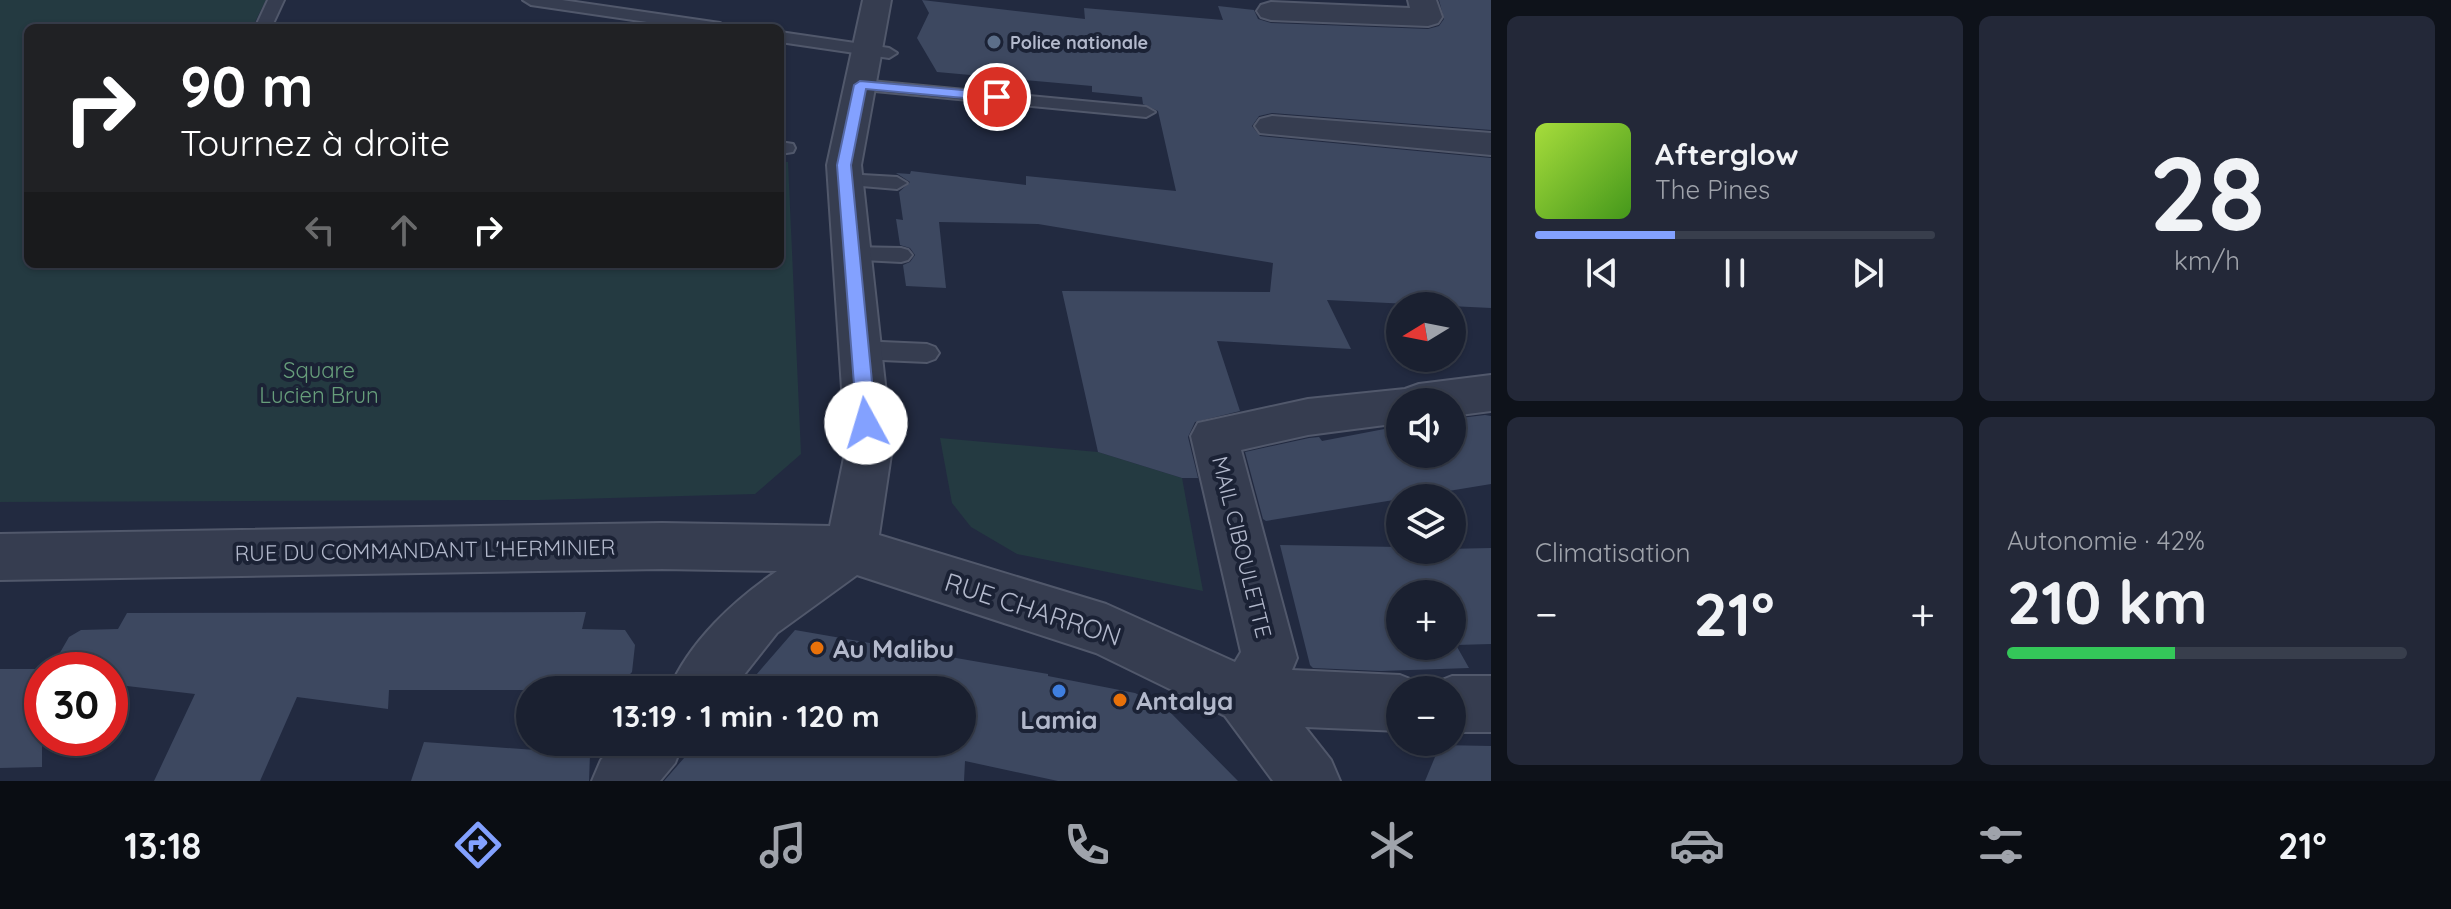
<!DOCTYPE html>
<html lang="fr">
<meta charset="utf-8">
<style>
:root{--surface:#1a2030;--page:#232838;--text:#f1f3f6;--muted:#9fa3ab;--line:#383e4c;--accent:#83a1ff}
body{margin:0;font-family:Quicksand,sans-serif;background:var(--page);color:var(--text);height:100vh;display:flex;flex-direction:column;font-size:30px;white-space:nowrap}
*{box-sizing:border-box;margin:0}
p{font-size:26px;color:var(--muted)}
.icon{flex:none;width:44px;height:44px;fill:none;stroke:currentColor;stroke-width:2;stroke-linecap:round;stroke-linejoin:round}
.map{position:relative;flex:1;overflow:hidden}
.details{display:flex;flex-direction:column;gap:16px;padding:16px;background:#0e121a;width:960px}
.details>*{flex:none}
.guide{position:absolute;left:24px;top:24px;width:760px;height:244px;border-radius:12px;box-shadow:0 2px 6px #0004,0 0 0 2px var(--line);background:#202124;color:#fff;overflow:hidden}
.needle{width:52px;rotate:260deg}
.fabs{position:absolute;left:1386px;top:292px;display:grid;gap:16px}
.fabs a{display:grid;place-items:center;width:80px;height:80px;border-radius:50%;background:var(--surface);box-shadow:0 2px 6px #0004,0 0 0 2px var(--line);font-size:40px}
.speed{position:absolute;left:24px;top:652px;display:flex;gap:16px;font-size:40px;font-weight:700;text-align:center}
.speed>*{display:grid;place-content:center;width:104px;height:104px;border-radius:50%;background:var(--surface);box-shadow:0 2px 6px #0004,0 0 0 2px var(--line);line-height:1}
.speed .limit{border:12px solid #d22;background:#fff;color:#111}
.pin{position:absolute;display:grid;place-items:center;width:68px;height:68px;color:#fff;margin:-34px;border:4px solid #fff;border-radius:50%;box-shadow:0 2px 8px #0007}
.me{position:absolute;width:88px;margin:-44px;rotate:354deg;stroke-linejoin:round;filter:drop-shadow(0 0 6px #0008)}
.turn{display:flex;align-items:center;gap:28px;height:168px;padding:0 24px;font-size:36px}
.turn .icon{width:104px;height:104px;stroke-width:2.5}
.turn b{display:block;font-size:56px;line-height:68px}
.lanes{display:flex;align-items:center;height:76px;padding:0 24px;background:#0003;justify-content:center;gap:40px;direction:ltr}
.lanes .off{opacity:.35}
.big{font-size:60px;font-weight:800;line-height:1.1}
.details .widget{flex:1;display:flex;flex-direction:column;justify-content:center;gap:12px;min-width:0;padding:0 28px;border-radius:12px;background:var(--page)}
.details .dial{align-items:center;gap:0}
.dial b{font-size:104px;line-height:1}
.song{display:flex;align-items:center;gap:24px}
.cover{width:96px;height:96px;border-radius:12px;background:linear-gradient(135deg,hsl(80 70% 55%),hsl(100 70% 35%))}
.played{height:8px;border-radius:4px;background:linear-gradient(90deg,var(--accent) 35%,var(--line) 35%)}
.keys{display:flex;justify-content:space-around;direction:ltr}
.heat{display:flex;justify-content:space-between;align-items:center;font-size:44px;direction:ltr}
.charge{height:12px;border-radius:6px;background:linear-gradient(90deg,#34c759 42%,var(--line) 0)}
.details .tiles{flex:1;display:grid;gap:16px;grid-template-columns:repeat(2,1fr)}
.trip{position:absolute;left:516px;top:676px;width:460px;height:80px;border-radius:40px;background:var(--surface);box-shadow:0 2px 6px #0004,0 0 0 2px var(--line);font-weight:800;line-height:80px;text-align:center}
.dock{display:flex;height:128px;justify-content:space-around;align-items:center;background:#0a0d13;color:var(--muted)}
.dock .icon{width:56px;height:56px}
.dock .current{color:var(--accent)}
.dock b{font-size:36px;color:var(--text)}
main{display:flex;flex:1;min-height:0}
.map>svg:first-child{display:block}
.green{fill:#243a41}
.building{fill:#3d4860;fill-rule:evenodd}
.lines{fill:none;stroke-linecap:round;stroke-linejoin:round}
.lane-casing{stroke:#51586b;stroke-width:4}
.street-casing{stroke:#51586b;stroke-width:4}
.lane{fill:#363d50;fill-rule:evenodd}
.street{fill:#363d50;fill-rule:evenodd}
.route{fill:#83a1ff;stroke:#5569a6;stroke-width:2}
.service-dot{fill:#5c6f8a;stroke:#1b2235;stroke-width:3}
.food-dot{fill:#e8710a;stroke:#1b2235;stroke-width:3}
.shop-dot{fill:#3f7fe0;stroke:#1b2235;stroke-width:3}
.labels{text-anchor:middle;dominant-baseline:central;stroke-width:8;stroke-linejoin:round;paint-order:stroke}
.far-poi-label{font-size:18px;font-weight:bold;fill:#b2b8cb;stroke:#1b2235;text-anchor:start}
.park-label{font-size:22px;fill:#679e7b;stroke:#1b2235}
.street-label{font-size:22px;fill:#b2b8cb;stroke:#1b2235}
.near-street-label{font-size:26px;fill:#b2b8cb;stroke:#1b2235}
.near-poi-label{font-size:26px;font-weight:bold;fill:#b2b8cb;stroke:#1b2235;text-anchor:start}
</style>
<main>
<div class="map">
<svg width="1491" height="781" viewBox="0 0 1491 781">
<rect width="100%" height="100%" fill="#222a40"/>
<g class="green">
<polygon points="0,0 266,0 252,28 28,28 28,264 780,264 780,162 788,162 801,454 755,494 539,500 0,502"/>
<polygon points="940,438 1098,452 1182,478 1203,591 1017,554 971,527 952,503"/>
</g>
<g class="building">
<polygon points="922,0 1085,19 1084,8 1223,20 1218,6 1254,10 1258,19 1271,23 1428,29 1439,26 1444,19 1439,0 1491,0 1491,130 1272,113 1259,116 1252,126 1260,136 1491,158 1491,308 1327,300 1351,349 1217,341 1240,411 1195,422 1188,437 1198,478 1182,478 1098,452 1062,291 1270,292 1273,263 1038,224 939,222 946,288 906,286 903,265 910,262 915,255 910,248 900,245 896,219 903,220 899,192 910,182 896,173 910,174 911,171 1026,185 1026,176 1176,191 1158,111 1143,104 1142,97 1092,92 1092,86 937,72 917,38 929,13"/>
<polygon points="1485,415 1491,416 1491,484 1266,521 1263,519 1245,452 1309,438 1319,437 1322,441 1400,426 1400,454 1452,454 1452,419"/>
<path d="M1280,545L1400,547V550L1491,548V644L1456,645L1469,668L1381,671L1313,668L1310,665ZM1400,594H1452V646H1400Z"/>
<polygon points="586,612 582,629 625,630 635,645 632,672 615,690 389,690 388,709 297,697 260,781 154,781 195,694 110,684 110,670 50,670 69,637 81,630 118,629 127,613"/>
<polygon points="795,630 1048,674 1048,676 1135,693 1166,708 1238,781 1058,781 965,761 964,781 664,781 698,742 962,742 962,690 743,690"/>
<polygon points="0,669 42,669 42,767 0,768"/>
<polygon points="424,742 590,754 589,781 411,781"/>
<polygon points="1440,745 1491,746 1491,781 1425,781"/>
</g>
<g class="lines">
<defs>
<g id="lane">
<polygon points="268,0 284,0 271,28 255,28"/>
<polygon points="523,0 562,0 720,23 728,28 688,28 531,5"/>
<polygon points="780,32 889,48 897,53 889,58 780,42"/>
<polygon points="860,80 1146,107 1155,112 1146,117 854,89 851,85 854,81"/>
<polygon points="780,142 793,144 795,148 793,152 780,154"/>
<polygon points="845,174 897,177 907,183 897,189 838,184 835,180"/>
<polygon points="850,247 901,248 908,250 912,255 908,260 901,262 843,259 840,254 843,249"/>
<polygon points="859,341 927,344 935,347 939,353 935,359 927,362 859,359 851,356 847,350 851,344"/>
</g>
<g id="street">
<path d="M863,0H891L861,165L892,448L879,535L1106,604L1235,662L1241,652L1191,436L1198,423L1308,399L1405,389L1419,384L1491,375V411L1452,416V402H1400V423L1308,435L1241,450L1297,658L1292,670L1400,675L1420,683L1423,690H1400V731L1305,727L1331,760L1340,781H1273L1225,716L1096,653L857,575L777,633L732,690H669C689,642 734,600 777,571L662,569L0,580V534L662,523L830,526L846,448L827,165Z"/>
<polygon points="1408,0 1436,0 1442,17 1438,23 1428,26 1271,20 1261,17 1257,11 1261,5 1271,2 1410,8"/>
<polygon points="1272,116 1491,133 1491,155 1260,133 1255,126 1260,119"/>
<polygon points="1452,676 1491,676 1491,732 1452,732 1452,690 1429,690 1432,684"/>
<polygon points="616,742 683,742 675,763 660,781 592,781 601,760"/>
</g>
</defs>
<use href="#lane" class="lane-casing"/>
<use href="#street" class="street-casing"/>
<use href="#lane" class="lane"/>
<use href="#street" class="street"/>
</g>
<polygon class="route" points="860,81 997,93 1004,97 997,101 866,89 851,165 876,423 873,429 860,429 857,423 837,165 854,85"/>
<circle class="service-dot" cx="994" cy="42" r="8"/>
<g class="food-dot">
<circle cx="817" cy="648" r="8"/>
<circle cx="1120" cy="700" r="8"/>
</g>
<circle class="shop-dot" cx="1059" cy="691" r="8"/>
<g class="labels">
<g class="far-poi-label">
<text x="1010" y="42">Police nationale</text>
</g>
<g class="park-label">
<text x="319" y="370">Square<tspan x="319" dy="25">Lucien Brun</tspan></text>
</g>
<g class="street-label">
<text transform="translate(1242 547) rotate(76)">MAIL CIBOULETTE</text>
<text transform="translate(425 550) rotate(-1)">RUE DU COMMANDANT L'HERMINIER</text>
</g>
<g class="near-street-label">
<text transform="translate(1033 609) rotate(18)">RUE CHARRON</text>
</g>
<g class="near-poi-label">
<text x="833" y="648">Au Malibu</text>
<text x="1136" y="700">Antalya</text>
<text x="1059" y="719" text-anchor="middle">Lamia</text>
</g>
</g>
</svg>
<div class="fabs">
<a><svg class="needle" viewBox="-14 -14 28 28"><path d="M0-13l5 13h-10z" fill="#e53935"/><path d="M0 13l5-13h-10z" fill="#9fa3ab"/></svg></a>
<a><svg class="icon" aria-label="sound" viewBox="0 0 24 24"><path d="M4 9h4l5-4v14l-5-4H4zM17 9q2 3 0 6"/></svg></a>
<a><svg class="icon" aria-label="layers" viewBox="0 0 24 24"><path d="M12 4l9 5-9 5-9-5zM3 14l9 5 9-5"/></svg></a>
<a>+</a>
<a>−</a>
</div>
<div class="speed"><div class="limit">30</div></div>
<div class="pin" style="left:997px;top:97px;background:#d93025"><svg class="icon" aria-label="arrive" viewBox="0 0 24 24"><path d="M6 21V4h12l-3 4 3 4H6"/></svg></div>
<svg class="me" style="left:866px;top:423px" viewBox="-20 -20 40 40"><circle r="19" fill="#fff"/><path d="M0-13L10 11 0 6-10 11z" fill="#83a1ff"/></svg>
<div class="trip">13:19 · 1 min · 120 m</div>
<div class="guide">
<div class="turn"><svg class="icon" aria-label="right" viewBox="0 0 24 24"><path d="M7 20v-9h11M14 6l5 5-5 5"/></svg><div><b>90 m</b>Tournez à droite</div></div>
<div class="lanes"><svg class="icon off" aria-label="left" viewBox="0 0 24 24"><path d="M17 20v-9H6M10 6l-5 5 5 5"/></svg><svg class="icon off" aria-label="ahead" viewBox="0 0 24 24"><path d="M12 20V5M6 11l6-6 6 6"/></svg><svg class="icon" aria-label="right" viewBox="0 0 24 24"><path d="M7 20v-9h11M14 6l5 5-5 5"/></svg></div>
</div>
</div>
<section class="details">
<div class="tiles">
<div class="widget">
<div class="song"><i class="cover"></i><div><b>Afterglow</b><p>The Pines</p></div></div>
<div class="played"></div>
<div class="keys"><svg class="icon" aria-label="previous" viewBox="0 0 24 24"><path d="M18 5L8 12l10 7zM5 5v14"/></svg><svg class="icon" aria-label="pause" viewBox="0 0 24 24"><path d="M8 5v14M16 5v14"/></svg><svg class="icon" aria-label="next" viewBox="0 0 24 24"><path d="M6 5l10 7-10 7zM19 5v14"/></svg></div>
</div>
<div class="widget dial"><b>28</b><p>km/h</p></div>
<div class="widget"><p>Climatisation</p>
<div class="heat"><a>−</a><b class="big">21°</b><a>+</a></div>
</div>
<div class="widget"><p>Autonomie · 42%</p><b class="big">210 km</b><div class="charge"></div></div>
</div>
</section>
</main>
<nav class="dock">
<b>13:18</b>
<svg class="icon current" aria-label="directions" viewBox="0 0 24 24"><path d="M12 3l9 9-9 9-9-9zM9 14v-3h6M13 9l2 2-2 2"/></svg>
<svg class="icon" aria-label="music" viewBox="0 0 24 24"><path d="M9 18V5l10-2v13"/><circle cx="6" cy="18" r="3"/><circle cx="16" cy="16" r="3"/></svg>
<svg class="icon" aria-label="phone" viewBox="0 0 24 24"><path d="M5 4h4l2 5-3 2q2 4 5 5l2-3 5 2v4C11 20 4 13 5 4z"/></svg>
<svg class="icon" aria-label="climate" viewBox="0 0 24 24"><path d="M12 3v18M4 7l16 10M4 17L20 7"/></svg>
<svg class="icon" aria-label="car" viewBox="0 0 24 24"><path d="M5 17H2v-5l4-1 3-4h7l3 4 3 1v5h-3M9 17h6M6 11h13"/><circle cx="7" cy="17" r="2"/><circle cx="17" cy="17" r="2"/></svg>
<svg class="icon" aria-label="filters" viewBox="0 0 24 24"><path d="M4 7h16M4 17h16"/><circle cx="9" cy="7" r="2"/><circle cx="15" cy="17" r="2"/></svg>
<b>21°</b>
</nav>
